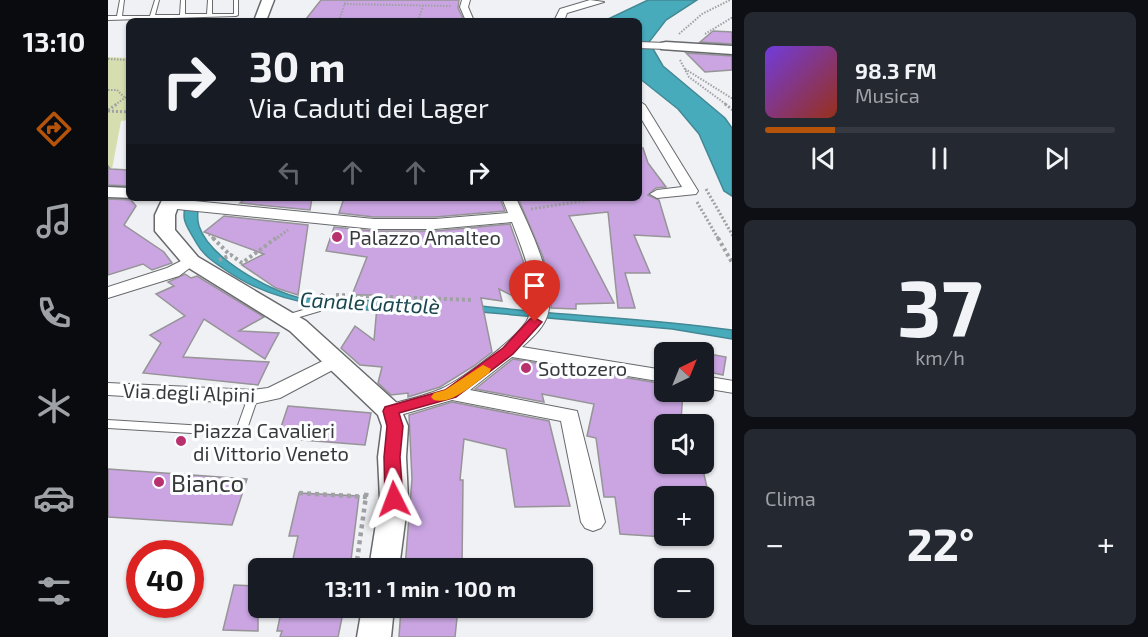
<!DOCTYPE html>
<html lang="it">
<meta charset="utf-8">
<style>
:root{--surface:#171b24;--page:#242831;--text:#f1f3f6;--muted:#9ea1a6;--line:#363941;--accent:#b45309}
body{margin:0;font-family:"Exo 2",sans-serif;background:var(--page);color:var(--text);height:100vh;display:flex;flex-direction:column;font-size:22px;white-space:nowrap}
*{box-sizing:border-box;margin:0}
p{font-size:20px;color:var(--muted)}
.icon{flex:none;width:33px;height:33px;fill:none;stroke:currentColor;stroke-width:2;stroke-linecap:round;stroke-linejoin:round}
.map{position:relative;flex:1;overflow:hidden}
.drawer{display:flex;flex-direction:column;gap:12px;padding:12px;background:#0d0f14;width:416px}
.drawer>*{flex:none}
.guide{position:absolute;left:18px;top:18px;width:516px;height:183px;border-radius:9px;box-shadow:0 2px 4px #0004;background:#171b24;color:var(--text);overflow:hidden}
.needle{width:39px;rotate:43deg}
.tools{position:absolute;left:546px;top:342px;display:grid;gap:12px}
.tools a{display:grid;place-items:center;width:60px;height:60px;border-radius:9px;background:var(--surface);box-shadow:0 2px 4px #0004;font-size:30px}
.speed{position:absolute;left:18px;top:540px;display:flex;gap:12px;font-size:30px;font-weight:700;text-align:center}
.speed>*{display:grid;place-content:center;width:78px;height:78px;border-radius:50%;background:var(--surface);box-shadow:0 2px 4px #0004;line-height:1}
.speed .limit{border:9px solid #d22;background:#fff;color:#111}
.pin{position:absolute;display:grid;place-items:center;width:51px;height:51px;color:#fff;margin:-62px -26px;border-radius:50% 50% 50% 0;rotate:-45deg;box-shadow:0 0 6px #0007}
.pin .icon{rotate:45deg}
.me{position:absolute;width:66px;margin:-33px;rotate:357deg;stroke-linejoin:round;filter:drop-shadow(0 0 4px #0008)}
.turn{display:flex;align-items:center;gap:21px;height:126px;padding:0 24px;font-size:27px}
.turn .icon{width:78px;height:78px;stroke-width:2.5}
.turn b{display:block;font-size:42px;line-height:51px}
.lanes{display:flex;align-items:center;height:57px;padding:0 24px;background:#0003;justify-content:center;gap:30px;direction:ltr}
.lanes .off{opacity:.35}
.big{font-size:45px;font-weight:700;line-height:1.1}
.drawer .widget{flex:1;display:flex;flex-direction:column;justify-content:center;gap:9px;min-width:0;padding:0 21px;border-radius:9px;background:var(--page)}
.drawer .dial{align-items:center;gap:0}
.dial b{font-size:78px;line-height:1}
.song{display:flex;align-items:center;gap:18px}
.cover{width:72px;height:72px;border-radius:9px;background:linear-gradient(135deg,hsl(260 70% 55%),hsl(10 70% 35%))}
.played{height:6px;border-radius:3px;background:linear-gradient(90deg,var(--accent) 20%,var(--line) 20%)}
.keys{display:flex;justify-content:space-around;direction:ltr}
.heat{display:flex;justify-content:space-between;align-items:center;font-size:33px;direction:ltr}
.trip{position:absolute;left:140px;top:558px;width:345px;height:60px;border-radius:9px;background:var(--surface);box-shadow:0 2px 4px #0004;font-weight:700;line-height:60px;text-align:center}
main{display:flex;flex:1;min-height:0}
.tab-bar{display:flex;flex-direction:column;width:108px;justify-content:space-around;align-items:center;background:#090b0e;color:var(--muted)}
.tab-bar .icon{width:42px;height:42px}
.tab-bar .current{color:var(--accent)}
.tab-bar b{font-size:27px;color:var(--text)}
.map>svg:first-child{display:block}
.green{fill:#d6ddaf}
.water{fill:#48abbc;stroke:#438995;stroke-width:1.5}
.building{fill:#caa5e2;stroke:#969497;stroke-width:1.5}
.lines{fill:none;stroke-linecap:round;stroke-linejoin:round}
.service-casing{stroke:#67696c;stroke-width:2}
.pedestrian-casing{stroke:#67696c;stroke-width:2}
.minor-casing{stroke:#67696c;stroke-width:2}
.tertiary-casing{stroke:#67696c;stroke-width:3}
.path-far3{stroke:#a0a1a3;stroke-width:2;stroke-dasharray:1.5 1.5;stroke-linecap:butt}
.path-far2{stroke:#a0a1a3;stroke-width:3;stroke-dasharray:2 2;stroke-linecap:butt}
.path-far1{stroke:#a0a1a3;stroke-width:4;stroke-dasharray:3 3;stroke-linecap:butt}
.path{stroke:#a0a1a3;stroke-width:4.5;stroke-dasharray:4 4;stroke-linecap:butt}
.service{fill:#fff;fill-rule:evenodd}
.pedestrian{fill:#fff;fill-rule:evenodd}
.minor{fill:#fff;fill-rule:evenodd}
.tertiary{fill:#fff;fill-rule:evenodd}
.route{fill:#e11d48;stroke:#92132f;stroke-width:1.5}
.slow{fill:#f59e0b}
.poi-dot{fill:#b8306e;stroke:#fdfeff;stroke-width:2}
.labels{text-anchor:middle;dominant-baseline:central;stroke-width:6;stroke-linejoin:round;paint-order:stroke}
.poi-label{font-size:20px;fill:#38393a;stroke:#fdfeff;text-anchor:start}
.street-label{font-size:20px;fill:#38393a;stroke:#fdfeff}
.water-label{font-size:21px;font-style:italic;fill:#19454d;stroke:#fdfeff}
.near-poi-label{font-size:24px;fill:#38393a;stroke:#fdfeff;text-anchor:start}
</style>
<main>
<nav class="tab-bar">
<b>13:10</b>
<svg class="icon current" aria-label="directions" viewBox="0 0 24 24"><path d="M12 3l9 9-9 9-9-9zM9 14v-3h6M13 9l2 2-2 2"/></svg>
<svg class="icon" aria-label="music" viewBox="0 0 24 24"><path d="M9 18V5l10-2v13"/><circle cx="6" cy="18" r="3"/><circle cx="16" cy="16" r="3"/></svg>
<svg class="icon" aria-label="phone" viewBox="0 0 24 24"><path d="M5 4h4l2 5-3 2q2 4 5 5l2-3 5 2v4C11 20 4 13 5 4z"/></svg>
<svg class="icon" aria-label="climate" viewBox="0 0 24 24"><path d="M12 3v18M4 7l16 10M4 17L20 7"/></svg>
<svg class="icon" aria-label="car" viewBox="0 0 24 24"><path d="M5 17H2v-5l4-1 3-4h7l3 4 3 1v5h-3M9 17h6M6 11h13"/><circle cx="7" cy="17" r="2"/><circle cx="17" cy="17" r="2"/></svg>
<svg class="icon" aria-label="filters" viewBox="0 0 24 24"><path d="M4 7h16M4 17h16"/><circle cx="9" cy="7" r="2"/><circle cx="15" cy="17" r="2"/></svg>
</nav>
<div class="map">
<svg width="625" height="637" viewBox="0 0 625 637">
<rect width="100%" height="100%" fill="#eff1f4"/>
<polygon class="green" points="0,57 21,58 21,120 13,121 4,169 0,174"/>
<g class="water">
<polygon points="540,0 589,0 558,20 541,42 555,66 617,118 624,128 624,196 616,191 591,134 570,109 531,78 531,21 496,21"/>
<path d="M79,198H92C90,207 88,217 91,226C102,259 161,290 192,298L354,304L355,312C274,309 185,318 116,269C106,262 95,255 89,244C78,224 72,222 79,198Z"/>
<path d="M373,306C457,316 541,318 624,330V339L564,329L373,312Z"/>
</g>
<g class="building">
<polygon points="213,0 351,0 350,8 356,21 198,19"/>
<polygon points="605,31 624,32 624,44 592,42"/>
<polygon points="578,53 624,56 624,70 597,72"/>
<polygon points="531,148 535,148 540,163 558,187 548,188 540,195 551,200 562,237 526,235 542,273 517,273 527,308 510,308 500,212 461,216 506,303 468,304 468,309 443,308 443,290 435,257 410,198 531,198"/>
<polygon points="0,166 2,169 21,170 21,186 0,185"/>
<polygon points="138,198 204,198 202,210 132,203"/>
<polygon points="236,198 392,198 397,211 327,217 266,217 231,213"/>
<polygon points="0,199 23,200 28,206 16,225 56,252 64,263 44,270 35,264 0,275"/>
<polygon points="116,216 200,225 190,295 168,288 134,265 156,254 96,232"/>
<polygon points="402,224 418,269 421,304 391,289 394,301 373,298 384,352 366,366 332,387 300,397 300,393 283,395 270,383 274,367 252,365 233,348 247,326 266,340 270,295 244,295 259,257 218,251 226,227 266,231 327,231"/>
<polygon points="77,274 83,278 89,276 156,317 131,331 171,333 157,359 96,319 75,357 161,362 150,385 35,373 53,343 42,335 77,316 48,294 66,286 60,282"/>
<polygon points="596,353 618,357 615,375 596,371"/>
<polygon points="405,359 556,384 556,392 575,392 573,420 556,417 556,468 595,470 601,496 556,496 556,537 512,534 507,497 496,497 488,438 479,436 486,404 434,394 436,402 367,389"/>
<polygon points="344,402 441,421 462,506 407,507 398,449 356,439 352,480 355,480 354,568 297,568 304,479 301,415"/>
<polygon points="180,406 263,413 257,445 182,439 184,431 172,430"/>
<polygon points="0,469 139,479 124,525 0,517"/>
<polygon points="191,493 251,496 242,568 183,568 190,536 181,536"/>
<polygon points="126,585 150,586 150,631 115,630"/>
<polygon points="174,608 236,608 230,637 172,637 174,631 169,631"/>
<polygon points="293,608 350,608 347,637 291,637"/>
</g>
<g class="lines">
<defs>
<g id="service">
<polygon points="12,0 16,0 14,16 42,16 47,0 51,0 47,15 72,15 73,0 77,0 77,14 99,14 100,0 104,0 104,14 126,14 126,0 130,0 130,15 128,16 0,20 0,16 9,16"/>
<polygon points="214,294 218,297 212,311 178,321 174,318 175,316 205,307 210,297"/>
<polygon points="145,394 149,395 150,397 138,432 137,435 133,436 0,428 0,420 129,428 140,397 141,395"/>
</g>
<polygon id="pedestrian" points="354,0 362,0 360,7 366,21 358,21 352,7"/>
<g id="minor">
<polygon points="482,0 496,2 459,13 456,21 446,21 452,9"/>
<polygon points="531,42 558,43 563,46 558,49 531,48"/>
<polygon points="531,101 537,105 590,191 588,194 549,198 542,194 549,190 574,187 531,115"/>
<path d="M57,198L266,219H327L400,213L394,198H408C421,227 452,287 438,319C433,330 423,339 414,347L556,370V382L404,357L362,390L469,411L497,522L493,528L485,531L477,528L473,522L453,421L344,400L282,418L275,416L272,411L275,406C294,401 314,397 333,389C352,381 415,335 421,316C431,287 414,249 404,222L327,229H266L69,209L58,203Z"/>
<polygon points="83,256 91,261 71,276 0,298 0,287 59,268"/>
<polygon points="227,355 234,357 237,361 234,365 172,398 145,404 0,395 0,383 145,390 160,388"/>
<polygon points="596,376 625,381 625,393 596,388"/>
</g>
<g id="tertiary">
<polygon points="154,0 166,0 158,21 146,21"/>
<polygon points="558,42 625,46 625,54 553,49 553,43"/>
<polygon points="0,187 21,188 21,198 27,198 0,197"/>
<polygon points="55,198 73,198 67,215 67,230 90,257 198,321 291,405 300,426 298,457 300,499 291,568 261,568 272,499 270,457 274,426 270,415 182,331 76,265 47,231 47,215"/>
<polygon points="254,608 286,608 283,637 249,637"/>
</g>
</defs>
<use href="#service" class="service-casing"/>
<use href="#pedestrian" class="pedestrian-casing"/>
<use href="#minor" class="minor-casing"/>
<use href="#tertiary" class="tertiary-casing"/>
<g class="path-far3">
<polyline points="236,4 344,6"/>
<polyline points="231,21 238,0"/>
<polyline points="310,21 315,6"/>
<polyline points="571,34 594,14 622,0"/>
<polyline points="597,34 625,17"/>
<polyline points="0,59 21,60"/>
<polyline points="572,60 581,77 619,105"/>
<polyline points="577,69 625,99"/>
<polyline points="0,90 9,90 16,97"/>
<polyline points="7,105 21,95"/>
</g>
<g class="path-far2">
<polyline points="617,104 625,110"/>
<polyline points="0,110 9,104"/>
<polyline points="0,111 21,112"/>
<polyline points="598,189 625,236"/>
<polyline points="589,202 611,240"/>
<polyline points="423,209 494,198"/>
<polyline points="101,234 107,240"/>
<polyline points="166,240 180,230"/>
</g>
<g class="path-far1">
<polyline points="105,238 122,255"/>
<polyline points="610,238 625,264"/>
<polyline points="111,260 123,255 134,263 168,238"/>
<polyline points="228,295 366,300"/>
</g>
<g class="path">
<polyline points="191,493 259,497"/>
<polyline points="248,568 259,489"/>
</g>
<use href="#service" class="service"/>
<use href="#pedestrian" class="pedestrian"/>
<use href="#minor" class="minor"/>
<use href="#tertiary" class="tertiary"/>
</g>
<polygon class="route" points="427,318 434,322 405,354 348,397 291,413 295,426 292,457 295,499 292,504 280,504 277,499 276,457 279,426 275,411 277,407 337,390 395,348 422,319"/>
<path class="slow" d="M375,365L383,369L381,373C366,383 345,405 326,400L323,397L326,393L337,390Z"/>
<g class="poi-dot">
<circle cx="229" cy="237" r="6"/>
<circle cx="418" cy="368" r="6"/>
<circle cx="73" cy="441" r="6"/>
<circle cx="51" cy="482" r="6"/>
</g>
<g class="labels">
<g class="poi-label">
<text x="241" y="237">Palazzo Amalteo</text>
<text x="430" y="368">Sottozero</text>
<text x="85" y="430">Piazza Cavalieri<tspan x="85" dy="23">di Vittorio Veneto</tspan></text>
</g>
<g class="street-label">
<text transform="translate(81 392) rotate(2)">Via degli Alpini</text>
</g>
<g class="water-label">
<text transform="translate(262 302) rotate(3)">Canale Gattolè</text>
</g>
<g class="near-poi-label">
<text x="63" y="482">Bianco</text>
</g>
</g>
</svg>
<div class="tools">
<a><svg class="needle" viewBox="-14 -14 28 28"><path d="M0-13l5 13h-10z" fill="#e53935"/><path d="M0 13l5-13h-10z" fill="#9ea1a6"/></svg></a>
<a><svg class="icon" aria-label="sound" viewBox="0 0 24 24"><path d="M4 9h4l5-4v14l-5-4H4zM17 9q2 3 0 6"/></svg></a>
<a>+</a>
<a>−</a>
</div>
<div class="speed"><div class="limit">40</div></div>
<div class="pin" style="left:427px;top:322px;background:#d93025"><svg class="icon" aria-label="arrive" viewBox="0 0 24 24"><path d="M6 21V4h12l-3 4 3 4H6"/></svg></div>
<svg class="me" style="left:286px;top:499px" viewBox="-20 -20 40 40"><path d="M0-17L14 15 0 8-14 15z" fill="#e11d48" stroke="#fff" stroke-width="4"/></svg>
<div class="trip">13:11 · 1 min · 100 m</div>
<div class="guide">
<div class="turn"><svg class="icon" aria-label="right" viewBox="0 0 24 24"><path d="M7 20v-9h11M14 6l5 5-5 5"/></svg><div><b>30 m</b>Via Caduti dei Lager</div></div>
<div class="lanes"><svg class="icon off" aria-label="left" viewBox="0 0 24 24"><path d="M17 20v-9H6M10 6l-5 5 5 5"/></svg><svg class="icon off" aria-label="ahead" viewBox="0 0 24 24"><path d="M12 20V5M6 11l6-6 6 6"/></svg><svg class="icon off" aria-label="ahead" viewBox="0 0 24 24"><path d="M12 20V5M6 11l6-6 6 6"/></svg><svg class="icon" aria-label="right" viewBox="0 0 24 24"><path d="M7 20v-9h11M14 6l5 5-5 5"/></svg></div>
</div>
</div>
<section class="drawer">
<div class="widget">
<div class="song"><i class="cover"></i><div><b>98.3 FM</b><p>Musica</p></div></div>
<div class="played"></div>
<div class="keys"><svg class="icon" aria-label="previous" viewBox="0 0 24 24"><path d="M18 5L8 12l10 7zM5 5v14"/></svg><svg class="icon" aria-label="pause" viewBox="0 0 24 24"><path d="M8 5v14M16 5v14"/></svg><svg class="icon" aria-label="next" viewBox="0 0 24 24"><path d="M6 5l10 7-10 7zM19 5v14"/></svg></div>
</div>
<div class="widget dial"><b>37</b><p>km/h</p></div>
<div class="widget"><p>Clima</p>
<div class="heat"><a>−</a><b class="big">22°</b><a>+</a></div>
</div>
</section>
</main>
